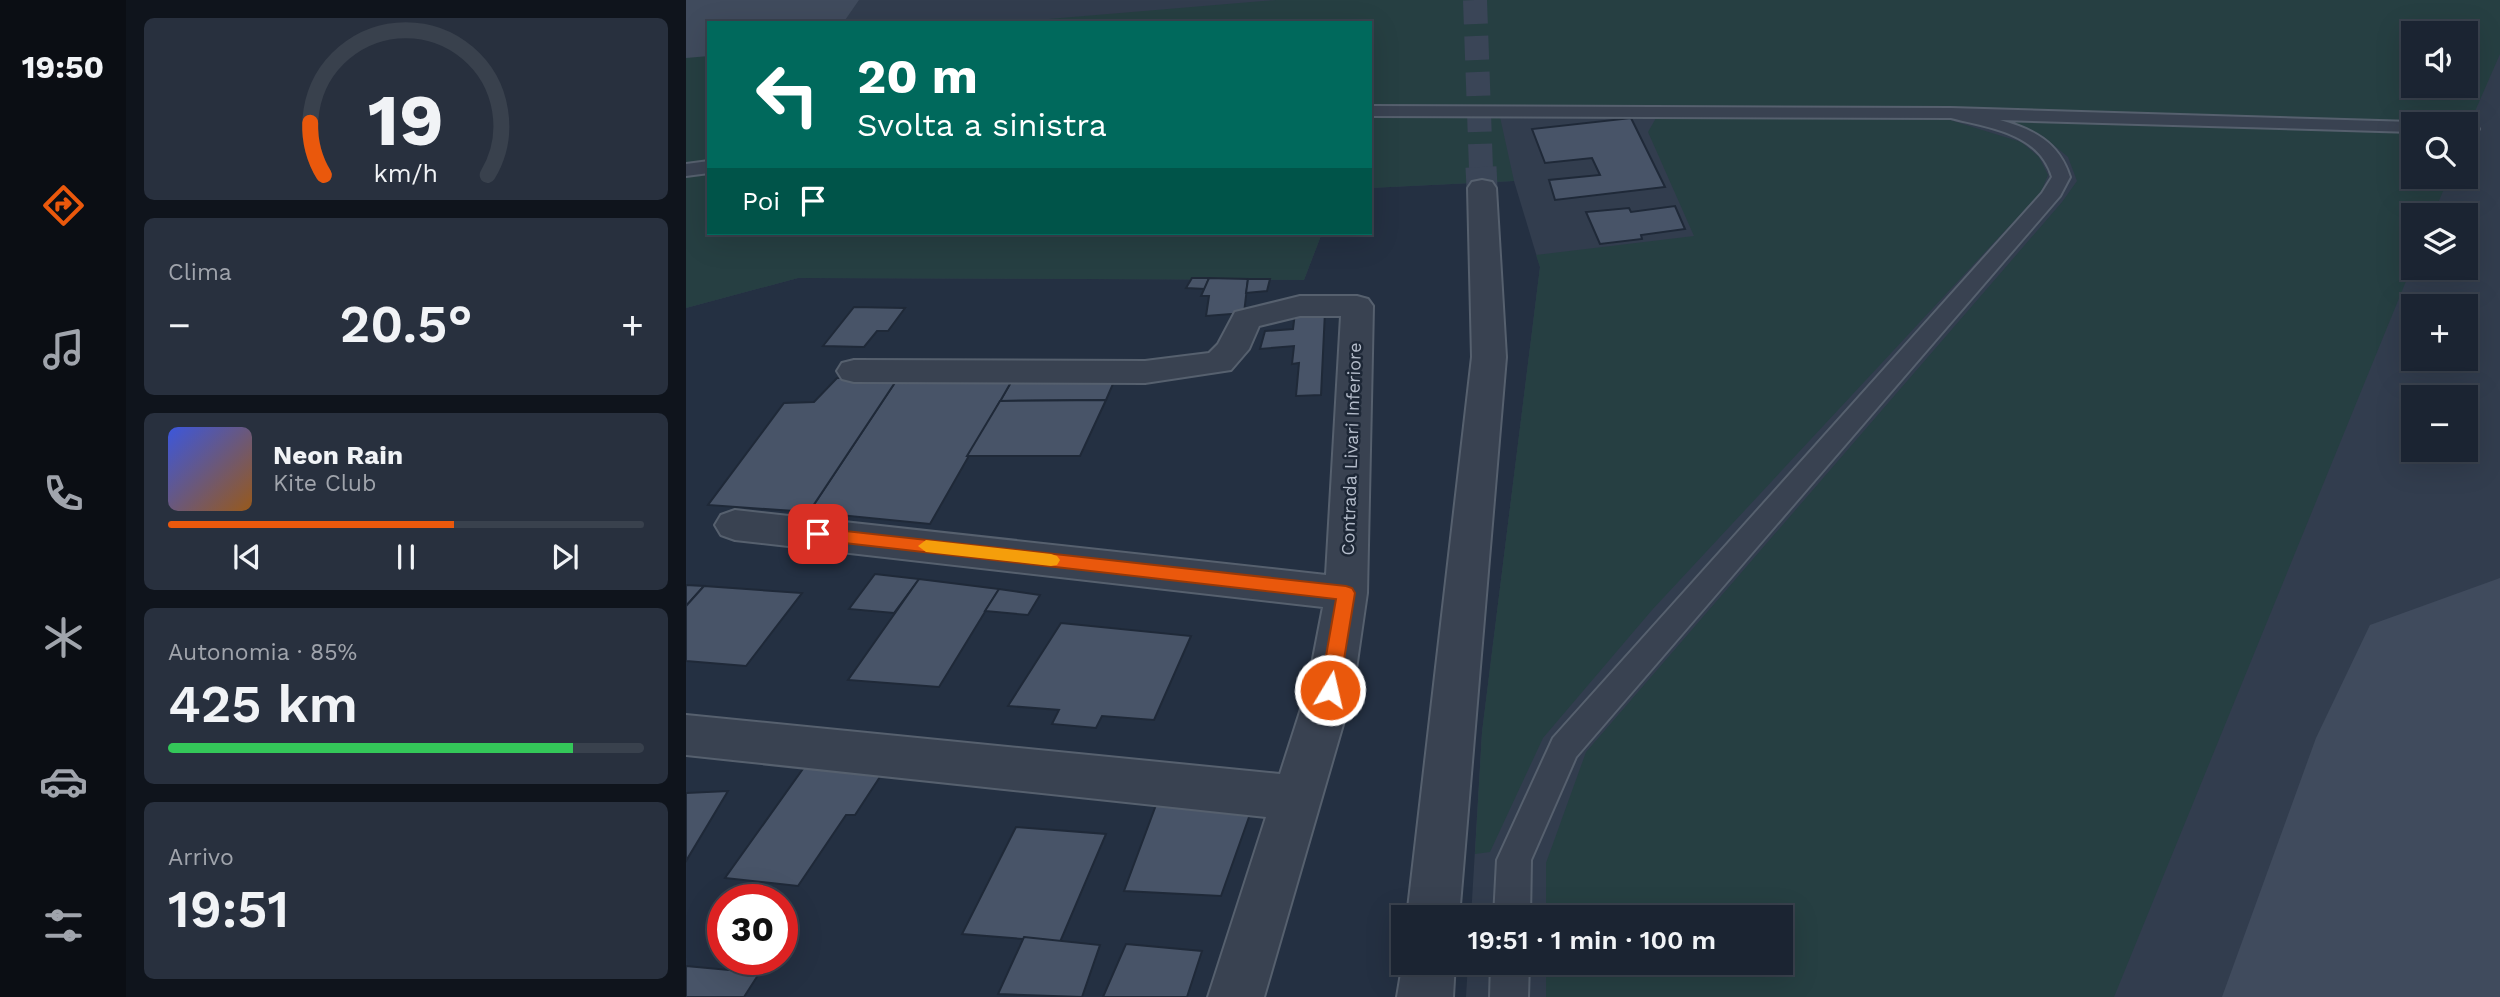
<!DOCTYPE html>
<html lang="it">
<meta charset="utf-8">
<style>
:root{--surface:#1b2432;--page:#28303e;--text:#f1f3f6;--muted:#a0a4ac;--line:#39414d;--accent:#ea580c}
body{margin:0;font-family:"Work Sans",sans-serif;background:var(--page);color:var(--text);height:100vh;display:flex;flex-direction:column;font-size:26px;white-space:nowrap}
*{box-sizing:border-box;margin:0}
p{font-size:23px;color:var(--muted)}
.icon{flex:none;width:38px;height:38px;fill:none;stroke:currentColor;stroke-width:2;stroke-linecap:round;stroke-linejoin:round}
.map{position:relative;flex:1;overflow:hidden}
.side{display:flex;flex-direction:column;gap:18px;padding:18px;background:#0f141c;width:560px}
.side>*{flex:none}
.guide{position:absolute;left:21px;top:21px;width:665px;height:214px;border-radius:0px;box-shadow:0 7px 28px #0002,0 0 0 2px var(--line);background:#00695c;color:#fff;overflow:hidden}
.tools{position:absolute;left:1715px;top:21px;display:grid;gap:14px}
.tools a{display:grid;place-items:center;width:77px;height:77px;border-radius:0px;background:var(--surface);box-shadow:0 7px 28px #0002,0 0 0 2px var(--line);font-size:35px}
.speed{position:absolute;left:21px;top:884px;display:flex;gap:14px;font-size:35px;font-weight:700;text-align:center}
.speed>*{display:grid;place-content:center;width:91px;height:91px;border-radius:50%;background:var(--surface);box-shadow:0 7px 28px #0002,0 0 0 2px var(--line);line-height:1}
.speed .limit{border:10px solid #d22;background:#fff;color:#111}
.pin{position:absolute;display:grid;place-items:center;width:60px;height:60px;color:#fff;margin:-30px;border-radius:14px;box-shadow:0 4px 10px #0006}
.me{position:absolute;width:77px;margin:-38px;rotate:9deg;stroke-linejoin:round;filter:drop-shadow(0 0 5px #0008)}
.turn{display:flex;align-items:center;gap:24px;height:147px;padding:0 35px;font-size:32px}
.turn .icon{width:91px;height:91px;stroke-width:2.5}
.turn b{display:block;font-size:49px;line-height:60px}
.then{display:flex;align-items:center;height:66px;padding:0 35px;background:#0003;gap:14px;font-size:26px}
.big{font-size:52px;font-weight:600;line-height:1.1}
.side .card{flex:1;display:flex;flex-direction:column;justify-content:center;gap:10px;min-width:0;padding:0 24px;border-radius:10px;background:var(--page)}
.side .dial{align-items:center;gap:0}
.dial svg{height:182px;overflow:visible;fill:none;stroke:var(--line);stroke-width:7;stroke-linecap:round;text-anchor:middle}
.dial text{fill:var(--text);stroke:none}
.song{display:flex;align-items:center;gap:21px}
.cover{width:84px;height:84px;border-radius:10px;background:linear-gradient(135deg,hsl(230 70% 55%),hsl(30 70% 35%))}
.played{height:7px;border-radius:4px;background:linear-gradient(90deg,var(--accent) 60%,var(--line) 60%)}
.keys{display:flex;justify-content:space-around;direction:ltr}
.heat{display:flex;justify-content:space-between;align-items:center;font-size:38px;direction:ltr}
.charge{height:10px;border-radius:5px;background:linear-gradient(90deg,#34c759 85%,var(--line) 0)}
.trip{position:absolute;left:705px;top:905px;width:402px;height:70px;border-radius:0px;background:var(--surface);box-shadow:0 7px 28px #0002,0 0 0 2px var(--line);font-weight:600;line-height:70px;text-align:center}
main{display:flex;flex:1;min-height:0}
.tabs{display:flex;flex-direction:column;width:126px;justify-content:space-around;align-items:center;background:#0b0e14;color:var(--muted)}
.tabs .icon{width:49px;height:49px}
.tabs .selected{color:var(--accent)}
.tabs b{font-size:32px;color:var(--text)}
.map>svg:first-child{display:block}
.airport{fill:#323d4e;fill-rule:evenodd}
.green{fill:#263f42;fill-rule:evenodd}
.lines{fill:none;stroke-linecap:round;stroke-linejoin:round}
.runway{fill:#404b5d;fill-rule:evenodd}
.building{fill:#485468;stroke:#1f2938;stroke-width:2}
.minor-tunnel-far1{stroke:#3a4557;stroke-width:24;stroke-dasharray:24 12;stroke-linecap:butt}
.minor-tunnel{stroke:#3a4557;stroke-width:31;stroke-dasharray:31 15;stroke-linecap:butt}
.service-casing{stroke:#56606e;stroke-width:4}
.minor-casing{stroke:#56606e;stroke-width:4}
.service{fill:#394251;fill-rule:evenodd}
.minor{fill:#394251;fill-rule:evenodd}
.route{fill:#ea580c;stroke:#983908;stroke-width:2}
.slow{fill:#f59e0b}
.labels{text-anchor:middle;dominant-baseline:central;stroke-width:5;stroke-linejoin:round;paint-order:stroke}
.street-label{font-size:18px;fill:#b5bdcb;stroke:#1d2736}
</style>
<main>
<nav class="tabs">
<b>19:50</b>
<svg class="icon selected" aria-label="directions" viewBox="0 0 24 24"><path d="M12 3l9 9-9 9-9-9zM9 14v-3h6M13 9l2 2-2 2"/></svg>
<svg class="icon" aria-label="music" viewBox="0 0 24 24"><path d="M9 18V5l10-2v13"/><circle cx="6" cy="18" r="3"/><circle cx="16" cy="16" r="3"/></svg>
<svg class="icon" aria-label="phone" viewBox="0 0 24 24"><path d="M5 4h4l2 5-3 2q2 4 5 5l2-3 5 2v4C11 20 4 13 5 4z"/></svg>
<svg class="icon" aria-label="climate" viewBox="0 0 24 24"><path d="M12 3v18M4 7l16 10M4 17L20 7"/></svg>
<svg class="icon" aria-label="car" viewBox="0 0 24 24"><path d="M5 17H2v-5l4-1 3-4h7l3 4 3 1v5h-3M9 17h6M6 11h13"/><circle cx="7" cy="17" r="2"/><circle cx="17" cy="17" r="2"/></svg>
<svg class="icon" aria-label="filters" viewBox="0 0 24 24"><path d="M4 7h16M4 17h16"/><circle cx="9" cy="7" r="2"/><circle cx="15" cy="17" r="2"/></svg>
</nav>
<section class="side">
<div class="card dial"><svg viewBox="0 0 100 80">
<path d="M14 69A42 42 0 1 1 86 69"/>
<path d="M14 69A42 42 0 0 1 8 46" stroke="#ea580c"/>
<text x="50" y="56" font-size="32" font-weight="700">19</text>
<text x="50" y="72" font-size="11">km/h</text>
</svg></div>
<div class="card"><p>Clima</p>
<div class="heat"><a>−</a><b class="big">20.5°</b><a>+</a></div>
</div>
<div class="card">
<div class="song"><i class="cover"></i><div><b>Neon Rain</b><p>Kite Club</p></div></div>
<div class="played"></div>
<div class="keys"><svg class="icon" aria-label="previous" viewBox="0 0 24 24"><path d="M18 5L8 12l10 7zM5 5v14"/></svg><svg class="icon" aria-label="pause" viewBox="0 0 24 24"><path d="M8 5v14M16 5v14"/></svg><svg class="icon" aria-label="next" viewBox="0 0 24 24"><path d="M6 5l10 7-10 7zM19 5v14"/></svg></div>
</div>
<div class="card"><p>Autonomia · 85%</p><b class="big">425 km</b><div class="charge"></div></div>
<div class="card"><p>Arrivo</p><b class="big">19:51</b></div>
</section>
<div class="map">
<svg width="1814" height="997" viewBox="0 0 1814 997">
<rect width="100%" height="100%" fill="#243042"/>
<path class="airport" d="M0,0H1814V997H780L782,963L1096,962V917H785L796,732L854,267L828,181L684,188V23H23V233H636L618,280L112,278L0,308ZM1727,33H1780V86H1727ZM1727,124H1780V177H1727ZM1727,215H1780V268H1727ZM1727,306H1780V359H1727ZM1727,397H1780V450H1727Z"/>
<g class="green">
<path d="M590,0H1814V54L1783,125L1263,109L684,107V23H315ZM1727,33H1780V86H1727Z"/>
<polygon points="23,47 23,162 0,164 0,49"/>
<polygon points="684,116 814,117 828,181 684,188"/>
<polygon points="970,118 1264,120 1335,142 1353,157 1362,175 1355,192 966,610 857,738 804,852 789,854 796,732 854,267 850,255 1008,236 962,132"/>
<polygon points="1315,118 1727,132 1727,177 1763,177 1747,215 1727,215 1727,264 1428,997 860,997 860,963 1096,962 1096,917 860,917 860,863 900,752 1376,202 1391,181 1382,157 1357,136"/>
<polygon points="23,171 23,233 636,233 618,280 112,278 0,308 0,173"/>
</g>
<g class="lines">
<g class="runway">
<polygon points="0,0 173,0 157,23 23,23 23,56 0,58"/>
<polygon points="1814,578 1814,997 1536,997 1630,738 1684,625"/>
</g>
</g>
<g class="building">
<polygon points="945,118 979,187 869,200 863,180 914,175 906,158 859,163 846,129"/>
<polygon points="989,206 999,229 955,235 956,239 914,244 900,212 943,208 945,212"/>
<polygon points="506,278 523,278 519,289 500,288"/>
<polygon points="523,278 562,279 558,313 520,316 523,296 515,296"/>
<polygon points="562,279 584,279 581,291 560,293"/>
<polygon points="168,307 219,308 202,331 191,331 178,347 137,346"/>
<polygon points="639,311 635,395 610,396 613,363 606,364 608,346 574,349 579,331 607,329 609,313"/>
<polygon points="328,377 430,377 420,400 314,401"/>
<polygon points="328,377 244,524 123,512 212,378"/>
<polygon points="151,378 212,378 123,512 22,505 98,403 128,402"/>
<polygon points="420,400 394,456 281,456 314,401"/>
<polygon points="189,574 233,579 208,613 163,609"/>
<polygon points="233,579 313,589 253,687 162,680"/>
<polygon points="0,585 18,586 0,606"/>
<polygon points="18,586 116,593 60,666 0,661 0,606"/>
<polygon points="313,589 354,595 342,615 299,611"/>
<polygon points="375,623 505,636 468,720 416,716 410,728 366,724 373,710 322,706"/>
<polygon points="205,760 169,815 160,815 112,886 39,878 119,766"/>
<polygon points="42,791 0,861 0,793"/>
<polygon points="473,797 568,803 535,896 438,891"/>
<polygon points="330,827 420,834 374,942 276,934"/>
<polygon points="338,937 414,945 396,997 312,994"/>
<polygon points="440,944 516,951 501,997 417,997"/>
<polygon points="0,966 54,971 74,972 58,997 0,997"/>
</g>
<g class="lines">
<polyline class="minor-tunnel-far1" points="789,0 795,169"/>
<polyline class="minor-tunnel" points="795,167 796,188"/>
<defs>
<g id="service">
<path d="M684,106L1265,108L1727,122L1734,124H1727V132L1314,120C1347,129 1373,142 1384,177L1374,196L890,757L845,860L844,917H808L811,860L867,738L1356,193L1366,177C1353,133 1304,128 1265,118L684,116Z"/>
<polygon points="1778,124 1790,125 1793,129 1790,133 1780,134"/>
<polygon points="23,161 23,173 0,176 0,164"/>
<polygon points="805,962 843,962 842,997 804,997"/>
</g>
<g id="minor">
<polygon points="796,180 806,182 810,188 820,357 773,917 721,917 786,357 782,188 786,182"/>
<polygon points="614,296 671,296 682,299 687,306 681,593 667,690 578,997 522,997 580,817 0,755 0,715 594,774 621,690 637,607 49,540 35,535 29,525 35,515 49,510 640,575 655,316 614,316 573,326 563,349 545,370 459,383 168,382 156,379 151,371 156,363 168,360 459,361 523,353 532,344 549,312"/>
<polygon points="718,955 718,962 769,962 767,997 711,997"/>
</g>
</defs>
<use href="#service" class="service-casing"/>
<use href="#minor" class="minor-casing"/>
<use href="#service" class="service"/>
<use href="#minor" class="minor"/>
</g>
<polygon class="route" points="132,528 660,586 666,588 669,593 653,690 650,696 644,698 637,696 634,690 650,599 132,540 124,534"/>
<polygon class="slow" points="240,540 365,554 371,556 374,560 371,565 365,566 240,552 232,546"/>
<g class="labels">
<g class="street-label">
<text transform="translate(665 449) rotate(-88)">Contrada Livari Inferiore</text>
</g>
</g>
</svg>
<div class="tools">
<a><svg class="icon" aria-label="sound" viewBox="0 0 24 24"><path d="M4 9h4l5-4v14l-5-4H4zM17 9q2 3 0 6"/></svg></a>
<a><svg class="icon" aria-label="search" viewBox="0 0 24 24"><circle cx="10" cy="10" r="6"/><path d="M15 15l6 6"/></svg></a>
<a><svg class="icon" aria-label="layers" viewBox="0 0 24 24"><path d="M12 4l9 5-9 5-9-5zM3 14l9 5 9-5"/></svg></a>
<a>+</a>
<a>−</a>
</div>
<div class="speed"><div class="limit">30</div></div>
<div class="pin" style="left:132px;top:534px;background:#d93025"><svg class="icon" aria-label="arrive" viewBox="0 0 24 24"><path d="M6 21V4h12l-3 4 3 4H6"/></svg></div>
<svg class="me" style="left:644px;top:690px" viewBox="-20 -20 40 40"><circle r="17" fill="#ea580c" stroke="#fff" stroke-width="3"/><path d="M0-11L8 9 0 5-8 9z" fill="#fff"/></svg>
<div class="trip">19:51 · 1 min · 100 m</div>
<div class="guide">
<div class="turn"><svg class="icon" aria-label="left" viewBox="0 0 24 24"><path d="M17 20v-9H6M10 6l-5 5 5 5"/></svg><div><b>20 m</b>Svolta a sinistra</div></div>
<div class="then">Poi<svg class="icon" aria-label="arrive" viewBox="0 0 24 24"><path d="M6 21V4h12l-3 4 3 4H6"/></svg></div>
</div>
</div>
</main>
